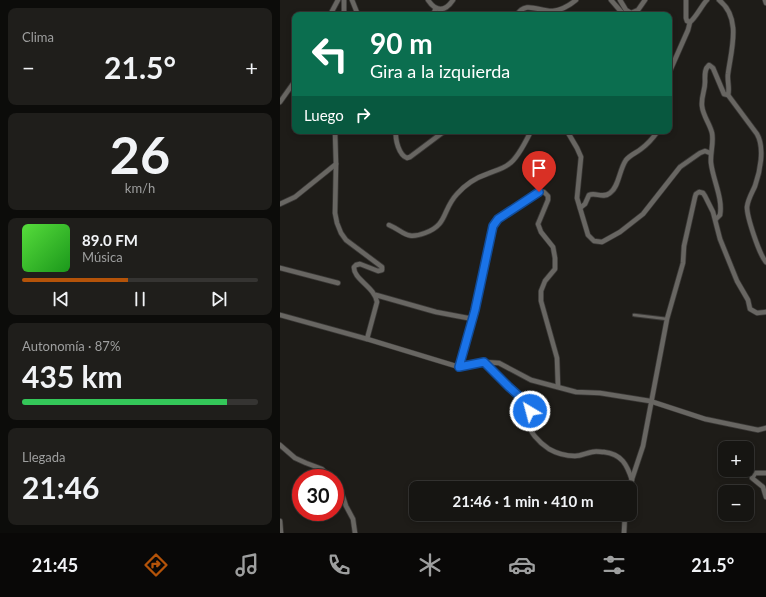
<!DOCTYPE html>
<html lang="es">
<meta charset="utf-8">
<style>
:root{--surface:#161512;--page:#1f1e1b;--text:#f1f3f6;--muted:#9e9f9f;--line:#353432;--accent:#b45309}
body{margin:0;font-family:Lato,sans-serif;background:var(--page);color:var(--text);height:100vh;display:flex;flex-direction:column;font-size:15px;white-space:nowrap}
*{box-sizing:border-box;margin:0}
p{font-size:13px;color:var(--muted)}
.icon{flex:none;width:22px;height:22px;fill:none;stroke:currentColor;stroke-width:2;stroke-linecap:round;stroke-linejoin:round}
.map{position:relative;flex:1;overflow:hidden}
.panel{display:flex;flex-direction:column;gap:8px;padding:8px;background:#0c0c0a;width:280px}
.panel>*{flex:none}
.banner{position:absolute;left:12px;top:12px;width:380px;height:122px;border-radius:8px;box-shadow:0 2px 6px #0003,0 0 0 1px var(--line);background:#0b6e4f;color:#fff;overflow:hidden}
.buttons{position:absolute;left:438px;top:441px;display:grid;gap:8px}
.buttons a{display:grid;place-items:center;width:36px;height:36px;border-radius:8px;background:var(--surface);box-shadow:0 2px 6px #0003,0 0 0 1px var(--line);font-size:20px}
.speed{position:absolute;left:12px;top:469px;display:flex;gap:8px;font-size:20px;font-weight:700;text-align:center}
.speed>*{display:grid;place-content:center;width:52px;height:52px;border-radius:50%;background:var(--surface);box-shadow:0 2px 6px #0003,0 0 0 1px var(--line);line-height:1}
.speed .limit{border:6px solid #d22;background:#fff;color:#111}
.pin{position:absolute;display:grid;place-items:center;width:34px;height:34px;color:#fff;margin:-41px -17px;border-radius:50% 50% 50% 0;rotate:-45deg;box-shadow:0 0 4px #0007}
.pin .icon{rotate:45deg}
.me{position:absolute;width:44px;margin:-22px;rotate:323deg;stroke-linejoin:round;filter:drop-shadow(0 0 3px #0008)}
.turn{display:flex;align-items:center;gap:14px;height:84px;padding:0 12px;font-size:18px}
.turn .icon{width:52px;height:52px;stroke-width:2.5}
.turn b{display:block;font-size:28px;line-height:34px}
.then{display:flex;align-items:center;height:38px;padding:0 12px;background:#0003;gap:8px;font-size:15px}
.big{font-size:30px;font-weight:700;line-height:1.1}
.panel .widget{flex:1;display:flex;flex-direction:column;justify-content:center;gap:6px;min-width:0;padding:0 14px;border-radius:8px;background:var(--page)}
.panel .dial{align-items:center;gap:0}
.dial b{font-size:52px;line-height:1}
.song{display:flex;align-items:center;gap:12px}
.cover{width:48px;height:48px;border-radius:6px;background:linear-gradient(135deg,hsl(110 70% 55%),hsl(120 70% 35%))}
.played{height:4px;border-radius:2px;background:linear-gradient(90deg,var(--accent) 45%,var(--line) 45%)}
.keys{display:flex;justify-content:space-around;direction:ltr}
.heat{display:flex;justify-content:space-between;align-items:center;font-size:22px;direction:ltr}
.charge{height:6px;border-radius:3px;background:linear-gradient(90deg,#34c759 87%,var(--line) 0)}
.trip{position:absolute;left:129px;top:481px;width:228px;height:40px;border-radius:8px;background:var(--surface);box-shadow:0 2px 6px #0003,0 0 0 1px var(--line);font-weight:700;line-height:40px;text-align:center}
.dock{display:flex;height:64px;justify-content:space-around;align-items:center;background:#090807;color:var(--muted)}
.dock .icon{width:28px;height:28px}
.dock .on{color:var(--accent)}
.dock b{font-size:18px;color:var(--text)}
main{display:flex;flex:1;min-height:0}
.map>svg:first-child{display:block}
.lines{fill:none;stroke-linecap:round;stroke-linejoin:round}
.service-casing{stroke:#3a3836;stroke-width:4.5}
.minor-casing{stroke:#3a3836;stroke-width:6}
.service{stroke:#686662;stroke-width:2.5}
.minor{stroke:#686662;stroke-width:4.5}
.route-casing{stroke:#114b97;stroke-width:10}
.route{stroke:#1a73e8;stroke-width:7}
</style>
<main>
<section class="panel">
<div class="widget"><p>Clima</p>
<div class="heat"><a>−</a><b class="big">21.5°</b><a>+</a></div>
</div>
<div class="widget dial"><b>26</b><p>km/h</p></div>
<div class="widget">
<div class="song"><i class="cover"></i><div><b>89.0 FM</b><p>Música</p></div></div>
<div class="played"></div>
<div class="keys"><svg class="icon" aria-label="previous" viewBox="0 0 24 24"><path d="M18 5L8 12l10 7zM5 5v14"/></svg><svg class="icon" aria-label="pause" viewBox="0 0 24 24"><path d="M8 5v14M16 5v14"/></svg><svg class="icon" aria-label="next" viewBox="0 0 24 24"><path d="M6 5l10 7-10 7zM19 5v14"/></svg></div>
</div>
<div class="widget"><p>Autonomía · 87%</p><b class="big">435 km</b><div class="charge"></div></div>
<div class="widget"><p>Llegada</p><b class="big">21:46</b></div>
</section>
<div class="map">
<svg width="486" height="533" viewBox="0 0 486 533">
<rect width="100%" height="100%" fill="#1e1c18"/>
<g class="lines">
<defs>
<polyline id="service" points="354,315 387,319"/>
<g id="minor">
<polyline points="72,0 78,15"/>
<path d="M148,0C156,12 165,12 173,0"/>
<polyline points="331,0 344,15"/>
<polyline points="340,0 346,10 351,13 358,10 365,0"/>
<path d="M406,0V18L407,21L410,22C415,19 422,5 427,0"/>
<polyline points="485,0 486,3"/>
<polyline points="50,15 58,0"/>
<polyline points="64,15 64,0"/>
<polyline points="153,15 156,8"/>
<path d="M237,15C245,0 260,12 273,11C282,10 290,5 296,0"/>
<polyline points="389,73 408,30 410,22"/>
<path d="M448,95L477,134C485,148 480,172 475,186C472,193 468,199 467,207C467,217 479,254 486,262"/>
<polyline points="0,102 15,81"/>
<path d="M55,131L56,164L55,213L57,223L61,233L66,240L102,267V270L98,271L80,264L76,265L74,267C73,279 95,287 97,302L87,339"/>
<path d="M116,131C115,140 119,155 127,158L130,157L162,133L167,131"/>
<polyline points="287,131 297,148 301,157 297,198 308,235 314,241 322,242 340,232 363,214 400,167 420,153 425,151 430,153"/>
<polyline points="0,204 15,197 56,164"/>
<path d="M300,208L305,204L309,195C316,192 323,199 330,193C339,187 339,170 346,160C350,155 356,153 361,149C368,144 373,138 378,131"/>
<path d="M436,219L440,215C443,198 433,180 431,163C430,153 434,143 432,133C430,124 423,116 422,106C421,96 425,91 425,82C425,76 424,69 429,65L433,68L444,94L448,95C450,89 447,80 448,74C451,50 462,18 439,0"/>
<path d="M109,225C125,232 126,240 145,233C168,225 162,210 177,194C185,185 195,178 207,174C214,171 223,169 229,164C238,158 246,141 251,131"/>
<polyline points="0,268 58,283"/>
<polyline points="96,295 156,312 193,319"/>
<polyline points="0,315 87,339 179,367 204,362 219,363 251,380 296,392 320,393 370,401 425,419 478,430 486,428"/>
<path d="M205,362C214,371 223,381 232,390C237,395 245,399 248,405C251,409 250,415 249,420C247,431 260,443 269,449C276,453 285,456 295,456C301,456 306,453 312,452C316,451 320,452 324,452C342,454 347,465 352,480"/>
<polyline points="179,367 195,310 213,226 219,219 259,192 264,192 268,196 268,200 258,224 261,232 273,247 275,258 275,269 265,281 261,291 261,301 277,358 278,386"/>
<polyline points="0,445 15,458 26,463 42,469 51,478"/>
<polyline points="486,473 475,473 472,478 483,487 486,497"/>
<polyline points="55,482 60,488 66,506 73,519 75,533"/>
<polyline points="349,488 363,446 387,319 403,263 404,246 415,197 416,194 419,192 423,193 425,196 433,212 440,239 457,281 468,300 470,309 477,313 486,312"/>
<polyline points="0,521 1,533"/>
<polyline points="344,533 345,514"/>
</g>
</defs>
<use href="#service" class="service-casing"/>
<use href="#minor" class="minor-casing"/>
<use href="#service" class="service"/>
<use href="#minor" class="minor"/>
</g>
<g class="lines">
<defs>
<polyline id="route" points="250,411 248,404 229,387 204,362 179,367 195,310 213,226 218,219 259,192"/>
</defs>
<use href="#route" class="route-casing"/>
<use href="#route" class="route"/>
</g>
</svg>
<div class="buttons">
<a>+</a>
<a>−</a>
</div>
<div class="speed"><div class="limit">30</div></div>
<div class="pin" style="left:259px;top:192px;background:#d93025"><svg class="icon" aria-label="arrive" viewBox="0 0 24 24"><path d="M6 21V4h12l-3 4 3 4H6"/></svg></div>
<svg class="me" style="left:250px;top:411px" viewBox="-20 -20 40 40"><circle r="17" fill="#1a73e8" stroke="#fff" stroke-width="3"/><path d="M0-11L8 9 0 5-8 9z" fill="#fff"/></svg>
<div class="trip">21:46 · 1 min · 410 m</div>
<div class="banner">
<div class="turn"><svg class="icon" aria-label="left" viewBox="0 0 24 24"><path d="M17 20v-9H6M10 6l-5 5 5 5"/></svg><div><b>90 m</b>Gira a la izquierda</div></div>
<div class="then">Luego<svg class="icon" aria-label="right" viewBox="0 0 24 24"><path d="M7 20v-9h11M14 6l5 5-5 5"/></svg></div>
</div>
</div>
</main>
<nav class="dock">
<b>21:45</b>
<svg class="icon on" aria-label="directions" viewBox="0 0 24 24"><path d="M12 3l9 9-9 9-9-9zM9 14v-3h6M13 9l2 2-2 2"/></svg>
<svg class="icon" aria-label="music" viewBox="0 0 24 24"><path d="M9 18V5l10-2v13"/><circle cx="6" cy="18" r="3"/><circle cx="16" cy="16" r="3"/></svg>
<svg class="icon" aria-label="phone" viewBox="0 0 24 24"><path d="M5 4h4l2 5-3 2q2 4 5 5l2-3 5 2v4C11 20 4 13 5 4z"/></svg>
<svg class="icon" aria-label="climate" viewBox="0 0 24 24"><path d="M12 3v18M4 7l16 10M4 17L20 7"/></svg>
<svg class="icon" aria-label="car" viewBox="0 0 24 24"><path d="M5 17H2v-5l4-1 3-4h7l3 4 3 1v5h-3M9 17h6M6 11h13"/><circle cx="7" cy="17" r="2"/><circle cx="17" cy="17" r="2"/></svg>
<svg class="icon" aria-label="filters" viewBox="0 0 24 24"><path d="M4 7h16M4 17h16"/><circle cx="9" cy="7" r="2"/><circle cx="15" cy="17" r="2"/></svg>
<b>21.5°</b>
</nav>
